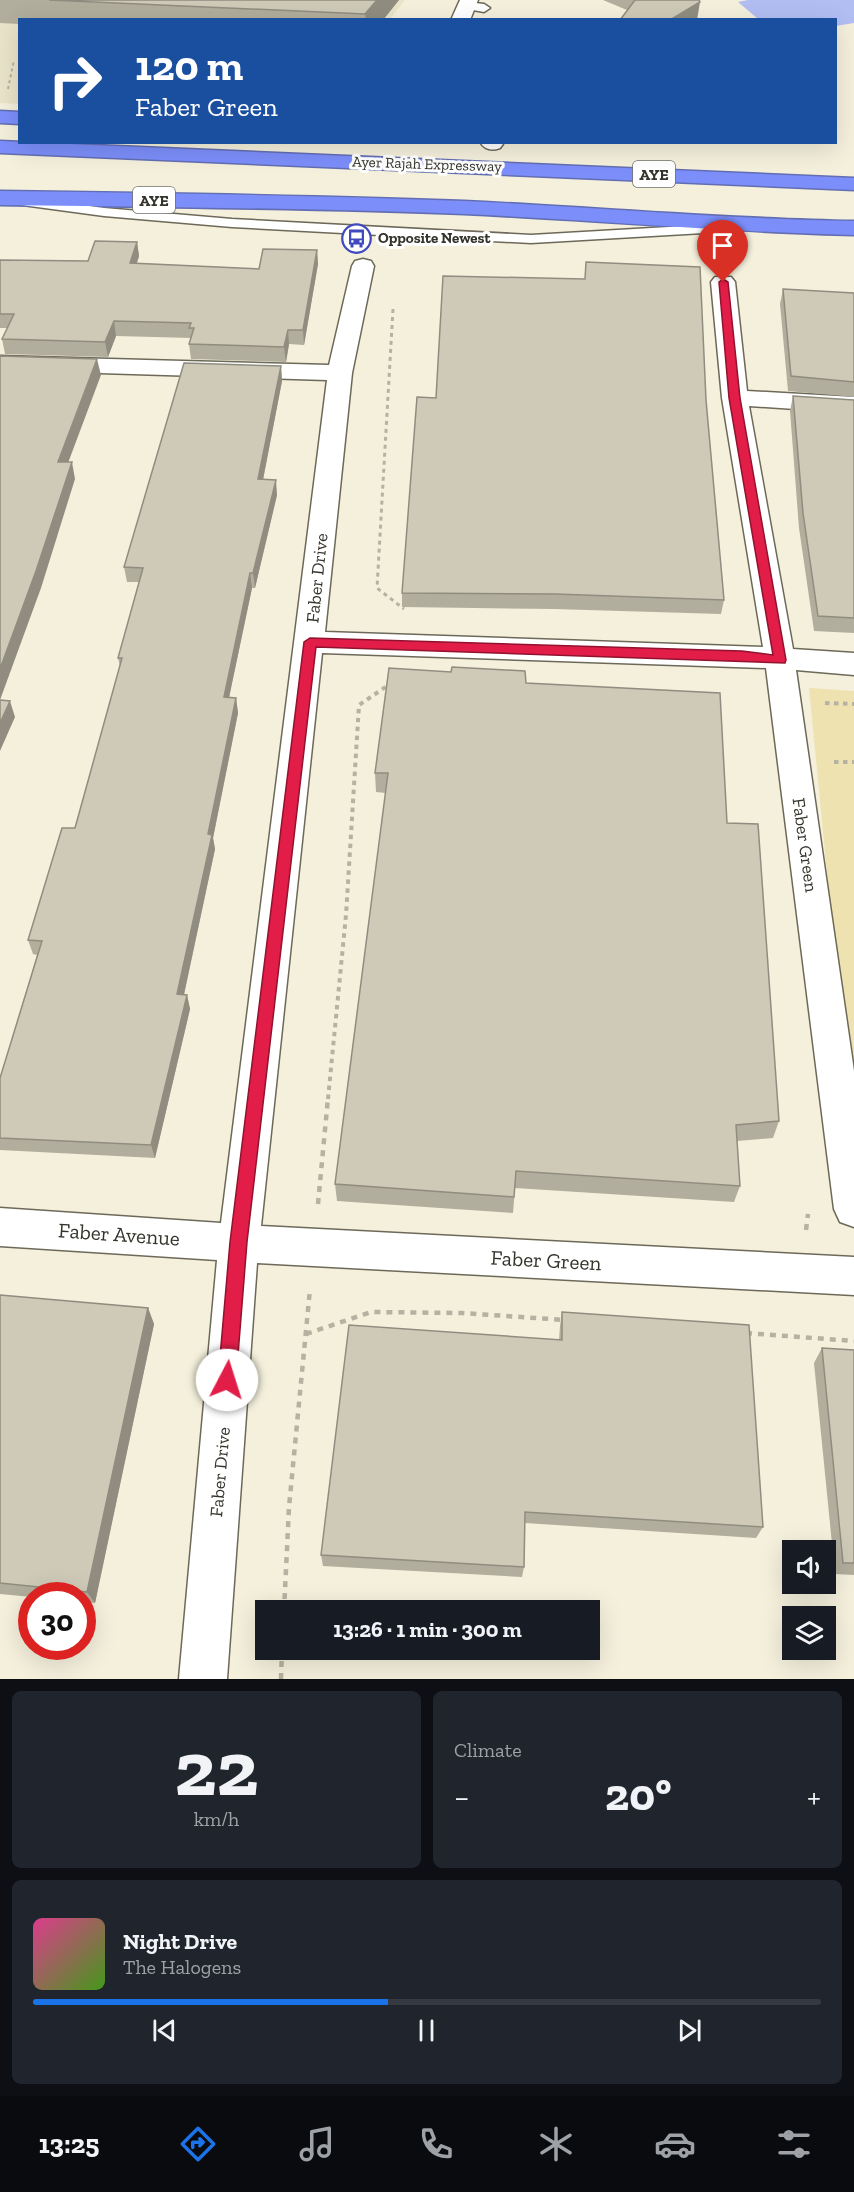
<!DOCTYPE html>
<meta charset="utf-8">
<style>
:root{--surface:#171b24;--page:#20242c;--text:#f1f3f6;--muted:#9ea1a6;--line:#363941;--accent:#1a73e8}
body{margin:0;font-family:"Zilla Slab",serif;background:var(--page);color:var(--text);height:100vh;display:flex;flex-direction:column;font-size:22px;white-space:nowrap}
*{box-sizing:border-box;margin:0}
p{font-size:20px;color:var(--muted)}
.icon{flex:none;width:33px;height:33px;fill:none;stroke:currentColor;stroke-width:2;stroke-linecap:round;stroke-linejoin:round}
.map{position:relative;height:1679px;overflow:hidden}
.side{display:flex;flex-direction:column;gap:12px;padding:12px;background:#0d0f14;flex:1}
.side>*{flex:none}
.banner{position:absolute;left:18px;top:18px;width:819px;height:126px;border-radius:0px;box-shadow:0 6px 24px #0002;background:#1a4fa0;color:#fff;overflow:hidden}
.tools{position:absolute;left:782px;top:1540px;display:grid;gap:12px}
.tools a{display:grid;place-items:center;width:54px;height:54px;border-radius:0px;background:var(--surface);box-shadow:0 6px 24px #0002;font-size:30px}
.speed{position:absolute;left:18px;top:1582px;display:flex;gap:12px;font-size:30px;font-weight:700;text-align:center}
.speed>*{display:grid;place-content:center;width:78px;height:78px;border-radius:50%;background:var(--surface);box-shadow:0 6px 24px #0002;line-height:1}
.speed .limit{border:9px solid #d22;background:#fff;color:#111}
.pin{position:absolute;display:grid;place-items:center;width:51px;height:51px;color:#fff;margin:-62px -26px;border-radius:50% 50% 50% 0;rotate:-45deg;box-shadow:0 0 6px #0007}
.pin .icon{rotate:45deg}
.me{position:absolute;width:66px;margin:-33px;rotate:5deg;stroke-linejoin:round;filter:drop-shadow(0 0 4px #0008)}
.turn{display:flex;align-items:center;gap:21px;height:126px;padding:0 18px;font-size:27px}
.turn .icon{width:78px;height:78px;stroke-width:2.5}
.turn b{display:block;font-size:42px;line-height:51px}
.big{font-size:45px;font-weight:700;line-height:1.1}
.side .card{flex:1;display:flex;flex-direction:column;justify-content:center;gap:9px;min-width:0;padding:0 21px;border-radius:9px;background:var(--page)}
.side .dial{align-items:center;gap:0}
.dial b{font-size:78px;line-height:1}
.song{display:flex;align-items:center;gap:18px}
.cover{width:72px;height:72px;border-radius:9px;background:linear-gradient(135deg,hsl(330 70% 55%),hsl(100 70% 35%))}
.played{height:6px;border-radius:3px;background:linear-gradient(90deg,var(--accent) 45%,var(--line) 45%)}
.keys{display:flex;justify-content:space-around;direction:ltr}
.heat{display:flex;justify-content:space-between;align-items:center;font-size:33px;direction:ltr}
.side .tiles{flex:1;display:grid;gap:12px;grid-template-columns:1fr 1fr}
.card:last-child{grid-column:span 2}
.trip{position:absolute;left:255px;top:1600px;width:345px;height:60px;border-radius:0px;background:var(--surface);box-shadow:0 6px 24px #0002;font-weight:700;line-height:60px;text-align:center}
.dock{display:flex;height:96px;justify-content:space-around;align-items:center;background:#090b0e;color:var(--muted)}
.dock .icon{width:42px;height:42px}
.dock .selected{color:var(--accent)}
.dock b{font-size:27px;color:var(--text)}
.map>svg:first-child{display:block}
.built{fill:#eae4ca}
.green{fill:#ede2b0}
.water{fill:#b2bef2}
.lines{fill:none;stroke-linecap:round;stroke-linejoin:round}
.service-casing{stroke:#6d6959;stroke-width:3}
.minor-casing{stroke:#6d6959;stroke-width:3}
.tertiary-casing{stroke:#6d6959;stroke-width:3}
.motorway-casing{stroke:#636eb2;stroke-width:3}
.path-far3{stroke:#b5b2a2;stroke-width:2;stroke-dasharray:3 3;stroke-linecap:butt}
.path-far2{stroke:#b5b2a2;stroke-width:3;stroke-dasharray:4 4;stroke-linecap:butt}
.path-far1{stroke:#b5b2a2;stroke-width:4;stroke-dasharray:4.5 4.5;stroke-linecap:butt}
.path{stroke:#b5b2a2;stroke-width:4.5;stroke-dasharray:6 6;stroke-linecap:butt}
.service{fill:#fff;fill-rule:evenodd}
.minor{fill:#fff;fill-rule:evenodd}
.tertiary{fill:#fff;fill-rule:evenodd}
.motorway{fill:#7c8efa;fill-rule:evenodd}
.wall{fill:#b1ae9d}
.shaded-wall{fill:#908d80}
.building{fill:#cecab7;stroke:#908d80;stroke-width:1.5}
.route{fill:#e11d48;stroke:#92132f;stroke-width:1.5}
.labels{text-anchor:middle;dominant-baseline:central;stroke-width:6;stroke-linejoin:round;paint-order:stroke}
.far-street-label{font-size:15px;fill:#35342c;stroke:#fff}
.far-poi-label{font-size:15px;font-weight:bold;fill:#35342c;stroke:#fff;text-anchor:start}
.shield{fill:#fff;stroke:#72716b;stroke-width:1.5}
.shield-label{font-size:16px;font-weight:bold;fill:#35342c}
.street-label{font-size:18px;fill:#35342c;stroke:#fff}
.near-street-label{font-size:21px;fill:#35342c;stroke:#fff}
</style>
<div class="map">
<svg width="854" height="1679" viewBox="0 0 854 1679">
<rect width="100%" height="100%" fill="#f4f0dc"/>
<polygon class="built" points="0,0 405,0 390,19 20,20 19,104 0,103"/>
<polygon class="green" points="809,688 854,691 854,1150"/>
<polygon class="water" points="748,0 854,0 854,23 836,26 836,20 758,19 738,2"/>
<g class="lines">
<defs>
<g id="service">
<polygon points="466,2 484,4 490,8 484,12 462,8 460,6"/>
<polygon points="0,194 104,208 232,219 531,235 738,223 745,227 738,231 531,243 232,227 104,216 0,202"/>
</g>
<polygon id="minor" points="363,259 371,261 374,266 352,373 325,632 763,647 722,398 711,282 715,277 731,277 735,282 747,391 854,397 854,413 749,406 793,649 854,653 854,675 796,670 854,1071 854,1227 840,1222 834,1209 766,668 322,653 261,1226 854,1257 854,1295 257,1263 227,1679 179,1679 217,1260 0,1246 0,1208 221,1223 327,380 0,370 0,356 329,365 352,266 355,261"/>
<g id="tertiary">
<polygon points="460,0 478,0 470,20 451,20"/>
<path d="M480,142H502L503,144L500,148C492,151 485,150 480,142Z"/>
</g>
<g id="motorway">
<polygon points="0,111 20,112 20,124 0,123"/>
<polygon points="0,141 854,178 854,190 0,153"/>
<path d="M0,191C155,193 309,195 464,201C594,207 724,219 854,221V235C724,232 594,220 464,214C309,208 155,207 0,205Z"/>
</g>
</defs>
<use href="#service" class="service-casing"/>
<use href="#minor" class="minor-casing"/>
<use href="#tertiary" class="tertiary-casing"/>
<use href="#motorway" class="motorway-casing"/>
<polyline class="path-far3" points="8,89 14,60"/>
<polyline class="path-far2" points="393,309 377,588 404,609"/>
<g class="path-far1">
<polyline points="825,703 854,704"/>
<polyline points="834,762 854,762"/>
<polyline points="328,1099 346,915 359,705 390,684"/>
</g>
<g class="path">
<polyline points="318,1204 328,1098"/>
<polyline points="806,1230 808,1214"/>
<polyline points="746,1333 854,1341"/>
<polyline points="306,1334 371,1312 462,1313 565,1320"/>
<polyline points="284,1611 289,1507 310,1289"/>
<polyline points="281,1679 282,1650"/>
</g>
<use href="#service" class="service"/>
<use href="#minor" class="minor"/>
<use href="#tertiary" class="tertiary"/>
<use href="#motorway" class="motorway"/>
</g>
<g class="wall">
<polygon points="0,0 399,0 383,20 20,20 20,24 0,23"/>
<polygon points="603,0 699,0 627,10"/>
<polygon points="137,242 139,256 137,263 259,269 317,250 318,264 304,345 289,344 286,362 191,359 189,344 191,338 116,336 108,357 5,354 2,339 7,328 0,328 0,260 88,261"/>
<polygon points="586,262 706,400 724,600 721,614 554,609 402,607 402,593 436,398 585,279"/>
<polygon points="783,289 854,293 854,397 788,391 780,304"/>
<polygon points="281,366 282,381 263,480 277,495 255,588 252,588 229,697 236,698 238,713 213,838 215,849 184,995 187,995 190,1009 155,1158 0,1150 0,1078 37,955 33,954 28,940 75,828 120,666 118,658 139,582 127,582 124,567"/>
<polygon points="793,396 854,400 854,633 814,631 799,528 790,411"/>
<polygon points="526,683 727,823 779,1121 773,1138 737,1141 740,1186 734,1202 515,1188 513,1213 337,1201 335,1184 386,793 376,792 375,773"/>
<polygon points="0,1295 148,1308 154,1324 95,1603 82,1602 82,1596 32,1596 32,1597 0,1594"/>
<polygon points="562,1312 763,1527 756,1538 525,1523 524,1567 522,1577 323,1566 321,1555 559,1340 560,1326"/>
<polygon points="822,1348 854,1350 854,1575 835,1574 814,1363"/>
</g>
<g class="shaded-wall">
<polygon points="377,0 399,0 383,20 366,20 365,14"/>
<polygon points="700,2 697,20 670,20"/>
<polygon points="137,242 139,256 132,277 130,263"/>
<polygon points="317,250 318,264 304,345 303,330"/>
<polygon points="114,321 116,336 108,357 105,342"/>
<polygon points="288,330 289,344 286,362 284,347"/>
<polygon points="97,359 101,375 62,479 58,462"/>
<polygon points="281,366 282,381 260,495 258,479"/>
<polygon points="72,462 75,479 41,588 0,700 0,669"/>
<polygon points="276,480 277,495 255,588 253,573"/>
<polygon points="250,573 252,588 226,712 224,697"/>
<polygon points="236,698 238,713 213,838 215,849 181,1008 177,994 208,834"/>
<polygon points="10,701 15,717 0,751 0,723"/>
<polygon points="187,995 190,1009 155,1158 151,1145"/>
<polygon points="148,1308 154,1324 95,1603 87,1592"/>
</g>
<g class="building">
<polygon points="49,0 377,0 365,14"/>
<polygon points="635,0 699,0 700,2 670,20 620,20"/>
<polygon points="95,241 137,242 130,263 259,269 263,249 317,250 303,330 288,330 284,347 189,344 194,328 189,328 191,323 114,321 105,342 2,339 14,314 0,314 0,260 88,261"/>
<polygon points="586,262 700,267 706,400 724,600 555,594 402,593 417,397 436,398 443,276 585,279"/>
<polygon points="783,289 854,293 854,382 791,376"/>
<polygon points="0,356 97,359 58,462 72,462 36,571 0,669"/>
<polygon points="184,363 281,366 258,479 276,480 253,573 250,573 224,697 236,698 208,834 212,835 177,994 187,995 151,1145 0,1138 0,1078 42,941 28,940 62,828 75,828 122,658 118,658 143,568 124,567"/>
<polygon points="793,396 854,400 854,618 818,616 803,513"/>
<polygon points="452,667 525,671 526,683 720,693 727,823 758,824 779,1121 736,1125 740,1186 516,1171 514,1197 335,1184 388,773 375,773 389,668 451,672"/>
<polygon points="0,700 10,701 0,723"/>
<polygon points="0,1295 148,1308 87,1592 0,1583"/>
<polygon points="562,1312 749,1325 763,1527 525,1512 524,1567 321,1555 349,1325 562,1340"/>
<polygon points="822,1348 854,1350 854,1563 843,1563"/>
</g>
<polygon class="route" points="723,279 728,282 740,398 786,660 785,663 316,647 247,1242 236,1380 233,1386 227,1389 221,1386 218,1380 230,1242 304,642 310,638 742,651 773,655 729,398 719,282"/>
<defs>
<symbol id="bus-ring" viewBox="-11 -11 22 22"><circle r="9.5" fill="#fff" stroke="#4149be" stroke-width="1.5"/><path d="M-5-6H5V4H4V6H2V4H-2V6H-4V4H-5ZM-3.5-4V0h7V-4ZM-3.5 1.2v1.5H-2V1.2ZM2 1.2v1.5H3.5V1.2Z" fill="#4149be"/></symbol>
</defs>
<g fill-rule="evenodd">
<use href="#bus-ring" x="340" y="222" width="33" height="33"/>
</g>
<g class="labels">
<g class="far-street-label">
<text transform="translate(427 164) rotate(2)">Ayer Rajah Expressway</text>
</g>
<g class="far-poi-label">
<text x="378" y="238">Opposite Newest</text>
</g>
<g class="shield">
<rect x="633" y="161" width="42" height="26" rx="4.5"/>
<rect x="133" y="187" width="42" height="26" rx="4.5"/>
</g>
<g class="shield-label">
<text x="654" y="174">AYE</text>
<text x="154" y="200">AYE</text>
</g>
<g class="street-label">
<text transform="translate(317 578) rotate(-84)">Faber Drive</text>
<text transform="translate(805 845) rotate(82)">Faber Green</text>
<text transform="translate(220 1472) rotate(-85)">Faber Drive</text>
</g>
<g class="near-street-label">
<text transform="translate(119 1234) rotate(4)">Faber Avenue</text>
<text transform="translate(546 1260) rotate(3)">Faber Green</text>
</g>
</g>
</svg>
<div class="tools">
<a><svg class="icon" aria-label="sound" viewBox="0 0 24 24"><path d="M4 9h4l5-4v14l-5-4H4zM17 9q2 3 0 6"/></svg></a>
<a><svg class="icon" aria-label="layers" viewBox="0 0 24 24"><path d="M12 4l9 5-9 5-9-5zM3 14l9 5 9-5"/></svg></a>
</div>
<div class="speed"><div class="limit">30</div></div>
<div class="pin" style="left:723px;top:282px;background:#d93025"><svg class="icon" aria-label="arrive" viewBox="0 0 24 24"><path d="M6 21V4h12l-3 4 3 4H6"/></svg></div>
<svg class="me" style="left:227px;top:1380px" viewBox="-20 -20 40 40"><circle r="19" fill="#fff"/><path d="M0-13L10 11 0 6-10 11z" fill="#e11d48"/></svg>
<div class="trip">13:26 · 1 min · 300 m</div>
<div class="banner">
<div class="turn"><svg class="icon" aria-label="right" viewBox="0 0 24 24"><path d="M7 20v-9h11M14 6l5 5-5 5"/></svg><div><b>120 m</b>Faber Green</div></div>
</div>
</div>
<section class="side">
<div class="tiles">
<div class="card dial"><b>22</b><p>km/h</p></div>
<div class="card"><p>Climate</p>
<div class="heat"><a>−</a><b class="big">20°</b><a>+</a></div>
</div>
<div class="card">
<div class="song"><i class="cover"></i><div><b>Night Drive</b><p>The Halogens</p></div></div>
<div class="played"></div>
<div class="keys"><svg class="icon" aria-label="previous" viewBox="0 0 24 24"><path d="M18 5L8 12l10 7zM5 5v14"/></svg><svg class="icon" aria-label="pause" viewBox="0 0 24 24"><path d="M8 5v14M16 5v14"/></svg><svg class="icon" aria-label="next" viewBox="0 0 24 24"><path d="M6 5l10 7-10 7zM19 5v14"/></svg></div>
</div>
</div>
</section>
<nav class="dock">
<b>13:25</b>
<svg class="icon selected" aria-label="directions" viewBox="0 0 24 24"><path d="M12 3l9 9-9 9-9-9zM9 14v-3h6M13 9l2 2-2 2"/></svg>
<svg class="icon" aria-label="music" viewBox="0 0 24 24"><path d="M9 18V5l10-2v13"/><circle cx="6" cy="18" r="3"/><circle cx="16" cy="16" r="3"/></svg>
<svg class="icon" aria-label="phone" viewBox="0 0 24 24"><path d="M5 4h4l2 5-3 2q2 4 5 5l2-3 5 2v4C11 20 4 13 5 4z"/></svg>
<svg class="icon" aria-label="climate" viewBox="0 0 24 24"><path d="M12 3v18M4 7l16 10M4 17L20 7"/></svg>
<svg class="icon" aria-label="car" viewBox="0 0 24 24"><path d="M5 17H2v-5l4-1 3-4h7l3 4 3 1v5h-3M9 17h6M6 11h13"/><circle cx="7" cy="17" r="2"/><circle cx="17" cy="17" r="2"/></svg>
<svg class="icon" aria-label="filters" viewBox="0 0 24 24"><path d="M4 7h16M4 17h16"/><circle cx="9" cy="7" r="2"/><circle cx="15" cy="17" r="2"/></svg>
</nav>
